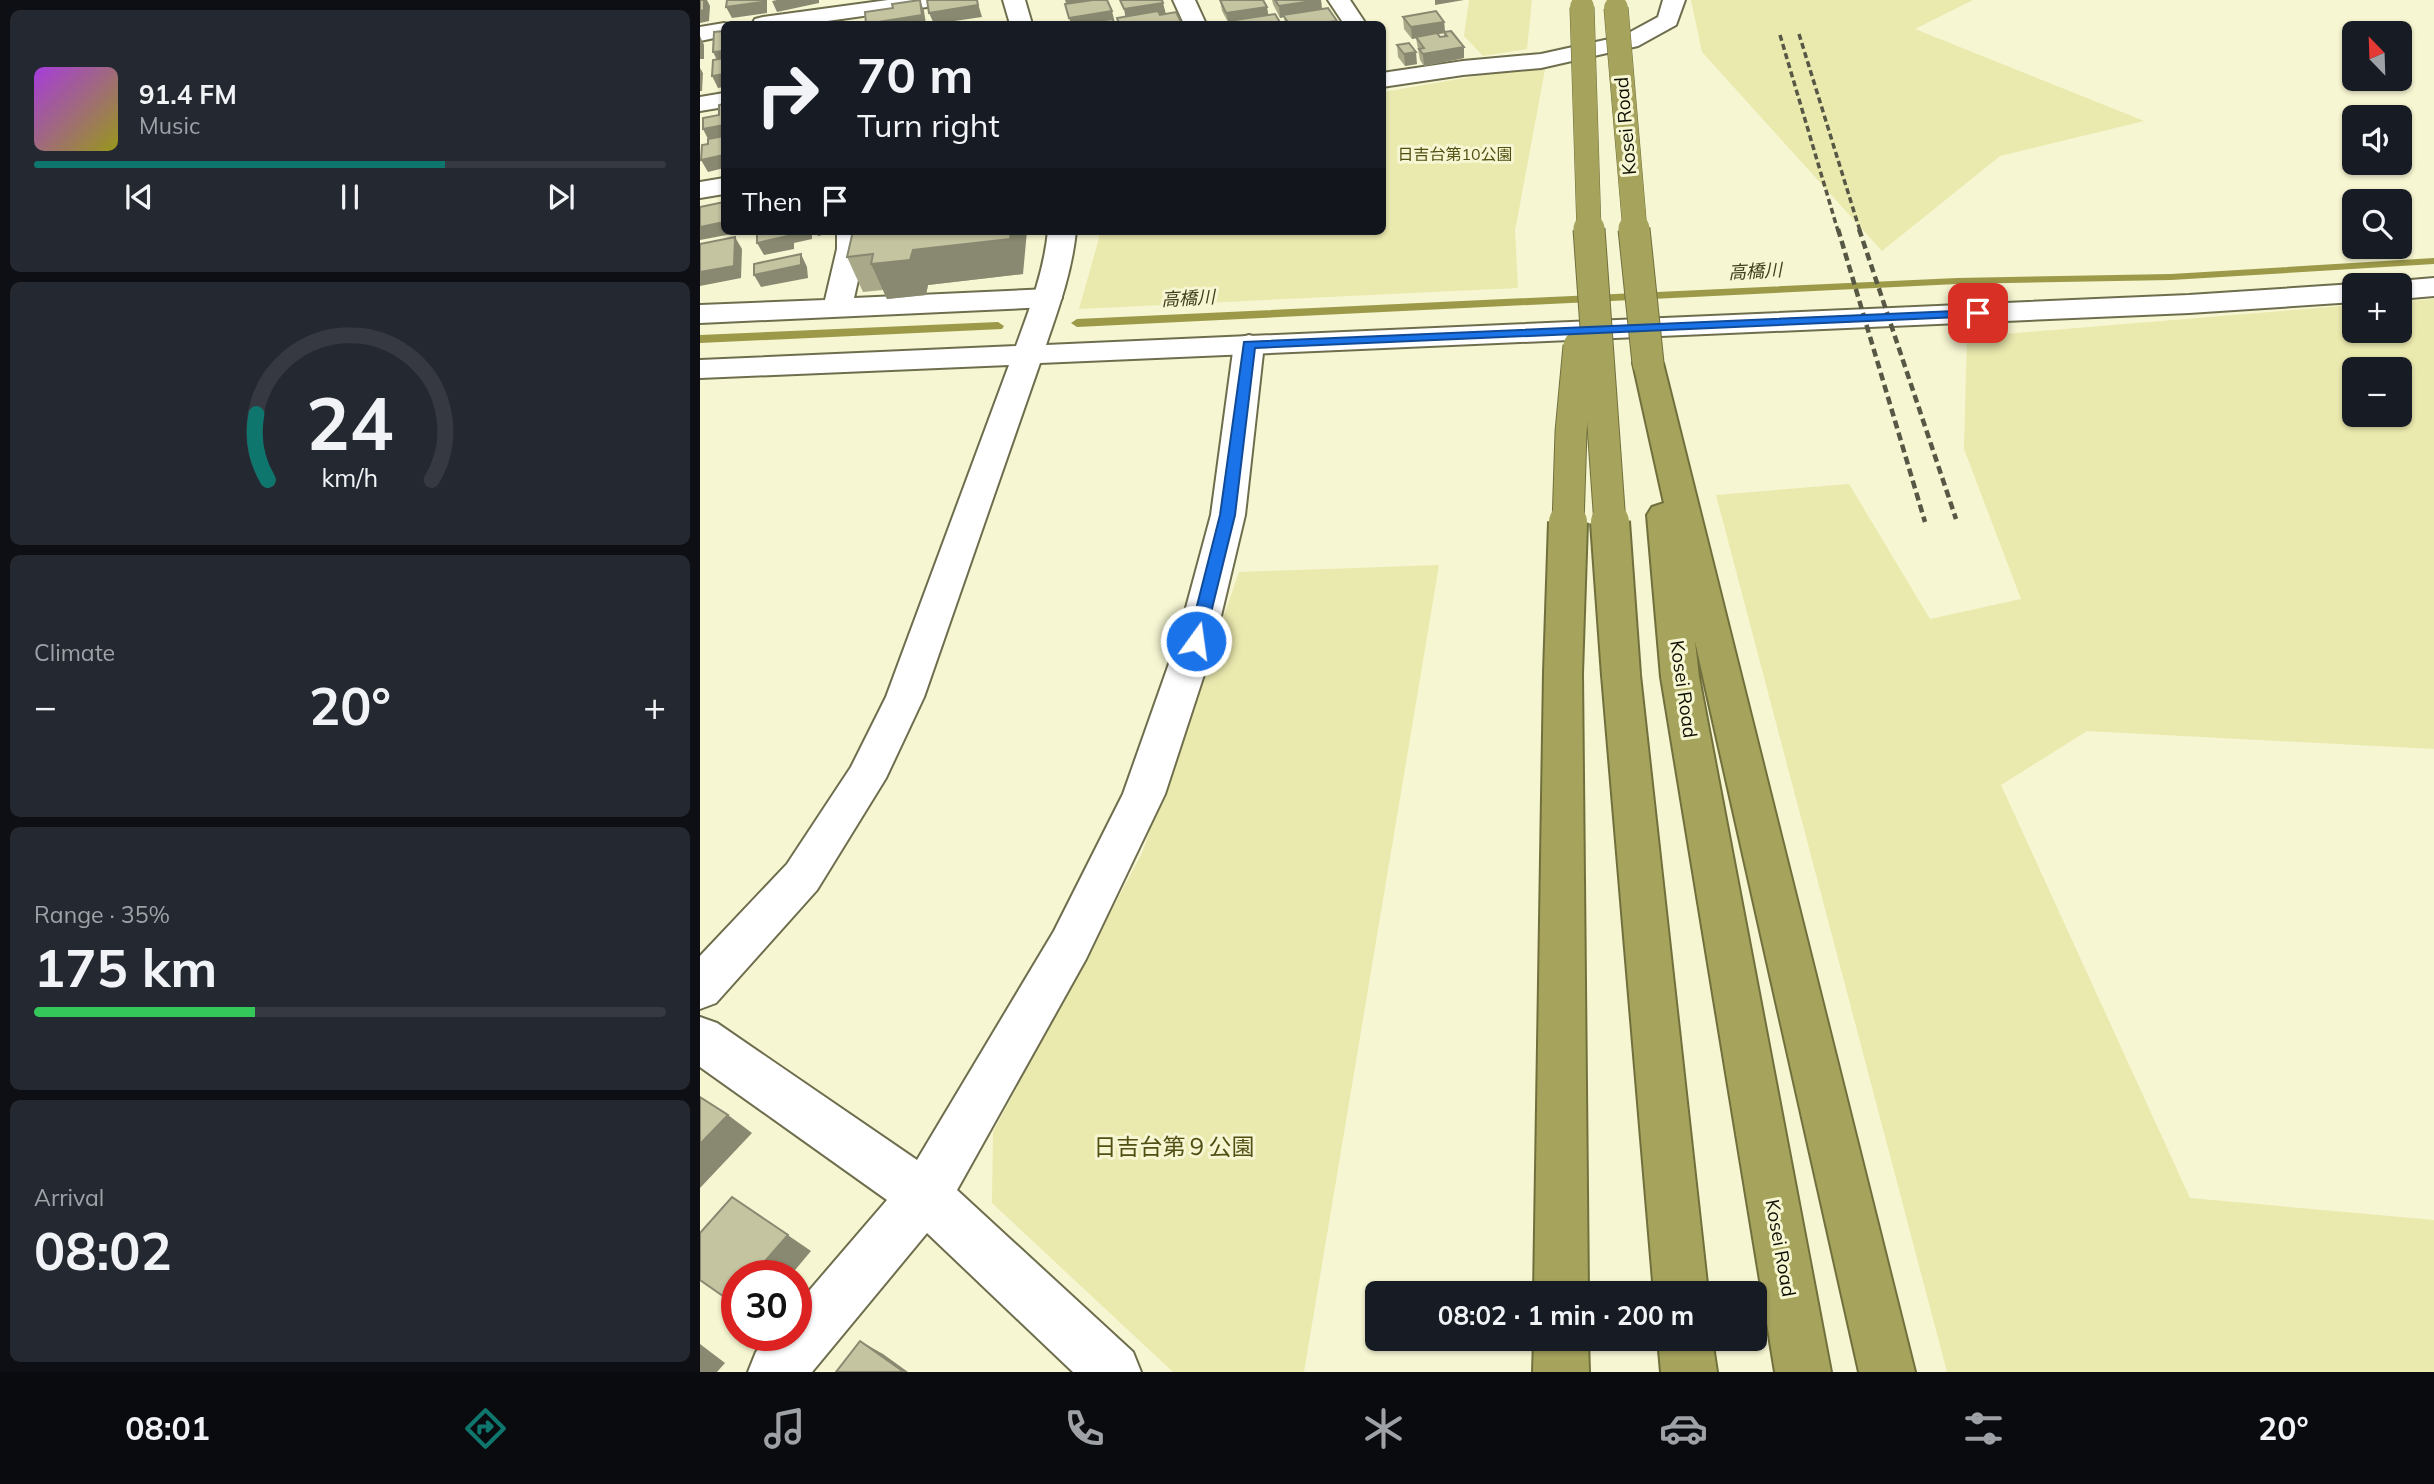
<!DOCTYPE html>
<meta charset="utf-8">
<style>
:root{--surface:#171b24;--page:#242831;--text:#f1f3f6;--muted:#9ea1a6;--line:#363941;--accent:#0f766e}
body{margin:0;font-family:Mulish,"Noto Sans JP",sans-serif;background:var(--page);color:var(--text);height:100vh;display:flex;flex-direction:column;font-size:26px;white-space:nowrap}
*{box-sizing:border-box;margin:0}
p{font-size:23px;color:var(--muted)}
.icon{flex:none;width:38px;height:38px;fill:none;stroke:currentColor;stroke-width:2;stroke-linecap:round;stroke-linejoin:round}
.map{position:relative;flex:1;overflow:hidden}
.sheet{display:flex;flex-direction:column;gap:10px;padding:10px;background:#0d0f14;width:700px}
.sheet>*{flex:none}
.top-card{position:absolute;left:21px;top:21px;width:665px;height:214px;border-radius:10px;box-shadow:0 2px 5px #0004;background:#171b24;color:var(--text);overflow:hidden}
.needle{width:46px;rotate:337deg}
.tools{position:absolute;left:1642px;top:21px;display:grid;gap:14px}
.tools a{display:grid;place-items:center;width:70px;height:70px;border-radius:10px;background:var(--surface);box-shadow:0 2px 5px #0004;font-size:35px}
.speed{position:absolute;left:21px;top:1260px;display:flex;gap:14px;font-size:35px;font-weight:700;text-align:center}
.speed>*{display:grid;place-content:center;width:91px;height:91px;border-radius:50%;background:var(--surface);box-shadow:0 2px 5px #0004;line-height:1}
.speed .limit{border:10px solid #d22;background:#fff;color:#111}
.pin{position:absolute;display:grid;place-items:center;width:60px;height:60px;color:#fff;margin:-30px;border-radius:14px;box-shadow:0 4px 10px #0006}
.me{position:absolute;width:77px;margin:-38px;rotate:14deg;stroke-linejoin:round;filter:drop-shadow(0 0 5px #0008)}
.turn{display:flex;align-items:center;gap:24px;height:147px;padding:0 21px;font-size:32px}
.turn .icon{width:91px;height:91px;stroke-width:2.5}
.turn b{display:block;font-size:49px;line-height:60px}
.then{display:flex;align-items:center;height:66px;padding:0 21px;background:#0003;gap:14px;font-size:26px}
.big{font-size:52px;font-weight:700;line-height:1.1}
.sheet .tile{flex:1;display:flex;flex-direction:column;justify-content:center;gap:10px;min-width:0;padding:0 24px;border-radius:10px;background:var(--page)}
.sheet .dial{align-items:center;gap:0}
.dial svg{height:182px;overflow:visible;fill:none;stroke:var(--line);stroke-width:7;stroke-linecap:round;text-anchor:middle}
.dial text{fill:var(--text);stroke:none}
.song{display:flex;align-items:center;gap:21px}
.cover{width:84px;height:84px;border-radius:10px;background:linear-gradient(135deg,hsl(280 70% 55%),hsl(60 70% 35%))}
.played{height:7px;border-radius:4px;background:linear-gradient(90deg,var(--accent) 65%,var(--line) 65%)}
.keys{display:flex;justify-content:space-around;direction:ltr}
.heat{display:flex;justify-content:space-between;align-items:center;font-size:38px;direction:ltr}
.charge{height:10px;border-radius:5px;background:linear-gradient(90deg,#34c759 35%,var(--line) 0)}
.trip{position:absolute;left:665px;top:1281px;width:402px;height:70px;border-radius:10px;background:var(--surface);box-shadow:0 2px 5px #0004;font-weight:700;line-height:70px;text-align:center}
.menu{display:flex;height:112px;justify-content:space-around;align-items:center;background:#090b0e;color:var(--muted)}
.menu .icon{width:49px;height:49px}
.menu .current{color:var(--accent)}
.menu b{font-size:32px;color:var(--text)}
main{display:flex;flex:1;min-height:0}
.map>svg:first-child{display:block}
.green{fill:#eae9ae;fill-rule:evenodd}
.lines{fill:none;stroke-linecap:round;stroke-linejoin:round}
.stream{fill:#9c9949;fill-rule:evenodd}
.minor-casing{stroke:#6e6e4e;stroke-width:4}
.tertiary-casing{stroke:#6e6e4e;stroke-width:4}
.motorway-casing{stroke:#71703d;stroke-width:4}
.minor{fill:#fff;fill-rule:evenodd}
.tertiary{fill:#fff;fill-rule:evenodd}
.motorway{fill:#a6a45c;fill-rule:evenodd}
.rail-far1{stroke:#575745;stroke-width:3.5;stroke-dasharray:6 3.5;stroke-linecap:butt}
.rail{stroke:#575745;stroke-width:4.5;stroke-dasharray:8 4.5;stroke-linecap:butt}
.motorway-bridge-far2-casing{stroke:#71703d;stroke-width:25;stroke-linecap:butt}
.motorway-bridge-far1-casing{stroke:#71703d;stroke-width:33;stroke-linecap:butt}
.motorway-bridge-casing{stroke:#71703d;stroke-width:42;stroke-linecap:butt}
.motorway-bridge-far2{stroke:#a6a45c;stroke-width:24}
.motorway-bridge-far1{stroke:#a6a45c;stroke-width:31}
.motorway-bridge{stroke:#a6a45c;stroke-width:38}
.wall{fill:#a9a98a;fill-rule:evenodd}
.shaded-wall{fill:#898971}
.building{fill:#c4c4a1;stroke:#898971;stroke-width:2}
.route{fill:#1a73e8;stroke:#114b97;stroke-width:2}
.labels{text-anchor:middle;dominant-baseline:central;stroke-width:6;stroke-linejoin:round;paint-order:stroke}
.far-park-label{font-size:16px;fill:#524f13;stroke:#f6f6d2}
.far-water-label{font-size:18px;font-style:italic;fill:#403e1b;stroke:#f6f6d2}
.street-label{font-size:19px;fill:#0e0e03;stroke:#f6f6d2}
.near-park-label{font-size:23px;fill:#524f13;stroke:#f6f6d2}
</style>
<main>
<section class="sheet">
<div class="tile">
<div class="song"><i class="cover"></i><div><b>91.4 FM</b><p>Music</p></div></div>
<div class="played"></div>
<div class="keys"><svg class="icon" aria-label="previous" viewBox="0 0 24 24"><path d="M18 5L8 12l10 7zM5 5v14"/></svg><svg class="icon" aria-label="pause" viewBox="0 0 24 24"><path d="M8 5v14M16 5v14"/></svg><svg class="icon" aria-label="next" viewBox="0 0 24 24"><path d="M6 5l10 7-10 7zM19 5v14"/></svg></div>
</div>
<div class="tile dial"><svg viewBox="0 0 100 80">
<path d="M14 69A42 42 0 1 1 86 69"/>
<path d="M14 69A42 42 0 0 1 9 40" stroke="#0f766e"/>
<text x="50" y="56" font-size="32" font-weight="700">24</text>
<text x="50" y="72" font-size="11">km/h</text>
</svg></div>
<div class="tile"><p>Climate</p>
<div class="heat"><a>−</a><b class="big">20°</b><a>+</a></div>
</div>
<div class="tile"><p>Range · 35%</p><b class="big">175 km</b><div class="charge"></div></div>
<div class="tile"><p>Arrival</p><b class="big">08:02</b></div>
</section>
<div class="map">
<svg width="1734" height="1372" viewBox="0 0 1734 1372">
<rect width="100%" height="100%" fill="#f6f6d2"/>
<g class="green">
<polygon points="769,0 832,0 827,49 783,56 764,36"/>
<polygon points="991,0 1273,0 1215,29 1444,121 1300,156 1182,251 1002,52"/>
<polygon points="846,64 815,231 818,288 379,309 399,238 398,231 682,231 683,92"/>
<path d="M1734,299V749L1387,731L1301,785L1490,1198L1734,1220V1372H1247L1016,495L1149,484L1230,619L1321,599L1264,449L1267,337L1654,305V331H1699V302ZM1699,369V415H1654V369Z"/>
<polygon points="739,565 604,1372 473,1372 292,1203 293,1132 442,853 539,572"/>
</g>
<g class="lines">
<g class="stream">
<polygon points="1734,258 1734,264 1471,280 1257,284 377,327 371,323 377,319 1257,278 1471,274"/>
<polygon points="298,322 304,326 302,329 0,343 0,335"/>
</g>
<defs>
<g id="minor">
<polygon points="188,0 245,0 241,4 234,6 106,24 52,24 55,19 63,17"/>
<polygon points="473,0 495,0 506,24 484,24"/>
<polygon points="628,0 650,0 666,24 644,24"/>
<polygon points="963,0 985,0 976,25 938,46 841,68 763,75 682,87 682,73 763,61 841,54 923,36 958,17"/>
<polygon points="24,23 28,24 24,24 24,36 0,41 0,27"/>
<polygon points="24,93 24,107 0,111 0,97"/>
<polygon points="24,178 24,194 0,198 0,182"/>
<polygon points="137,231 165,231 165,249 154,298 348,289 358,292 362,298 358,304 348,307 0,323 0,305 125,300 137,249"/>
<polygon points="549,335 560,338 564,344 545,515 515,641 465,794 386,959 257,1190 433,1352 441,1372 373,1372 227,1233 112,1372 48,1372 56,1352 71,1335 96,1335 96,1306 187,1200 0,1067 0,1017 17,1023 217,1160 354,931 423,794 477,641 511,515 534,344 538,338"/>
</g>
<g id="tertiary">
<polygon points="303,0 325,0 332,24 310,24"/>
<path d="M348,231H376C372,271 359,307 346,345L1489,295L1654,284L1657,285H1654V302L1489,313L340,363L224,697L186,778L117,890L16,1003L0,1009V956L87,864L151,767L186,697L309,365L0,378V360L316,346C330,308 344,271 348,231Z"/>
<polygon points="1734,278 1734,296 1699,299 1699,285 1688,285 1699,281"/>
</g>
<g id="motorway">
<polygon points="948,354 959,357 963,363 1215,1372 1159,1372 995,641 999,677 1131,1372 1075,1372 961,677 947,515 952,507 964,503 933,363 937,357"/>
<polygon points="863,659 876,663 882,673 888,1293 834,1293 844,673 850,663"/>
<polygon points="921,660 935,665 940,675 1008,1293 954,1293 902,675 907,665"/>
<polygon points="834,1339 888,1339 889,1372 833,1372"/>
<polygon points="958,1339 1012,1339 1017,1372 961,1372"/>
</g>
</defs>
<use href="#minor" class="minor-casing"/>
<use href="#tertiary" class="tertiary-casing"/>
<use href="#motorway" class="motorway-casing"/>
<use href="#minor" class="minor"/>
<use href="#tertiary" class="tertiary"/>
<use href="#motorway" class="motorway"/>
<g class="rail-far1">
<polyline points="1099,34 1160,231"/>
<polyline points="1080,35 1138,231"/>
</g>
<g class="rail">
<polyline points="1138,229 1225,522"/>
<polyline points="1159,229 1256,519"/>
</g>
<defs>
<g id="motorway-bridge-far2">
<polyline points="882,7 889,231"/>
<polyline points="916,8 935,231"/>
</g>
<g id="motorway-bridge-far1">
<polyline points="889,229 910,524"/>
<polyline points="934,229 948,363"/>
<polyline points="868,524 871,432 879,346"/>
</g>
<g id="motorway-bridge">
<polyline points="910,522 921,675"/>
<polyline points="863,673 868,522"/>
</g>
</defs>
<use href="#motorway-bridge-far2" class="motorway-bridge-far2-casing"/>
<use href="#motorway-bridge-far1" class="motorway-bridge-far1-casing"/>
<use href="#motorway-bridge" class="motorway-bridge-casing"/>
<use href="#motorway-bridge-far2" class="motorway-bridge-far2"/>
<use href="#motorway-bridge-far1" class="motorway-bridge-far1"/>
<use href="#motorway-bridge" class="motorway-bridge"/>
</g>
<g class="wall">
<polygon points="520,0 569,15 581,24 536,24 535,23 529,24 522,11"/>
<polygon points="572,0 621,0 622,9 637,21 637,24 585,24 584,17 580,18 573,4"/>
<path d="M703,17L744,22L745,32L764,58L724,66L720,60L716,38L712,39L704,29ZM744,33V37H740L738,34Z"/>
<polygon points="697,45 717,64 705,66 698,57"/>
<polygon points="153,231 323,274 228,285 226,295 187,299 183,290 163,292 147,257"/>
</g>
<g class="shaded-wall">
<polygon points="4,0 7,0 10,6 9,21 0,23 0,11"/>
<polygon points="62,0 67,0 67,13 32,18 26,7"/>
<polygon points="77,0 119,0 119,3 77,12 72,1"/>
<polygon points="220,0 224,11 226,24 169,24"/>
<polygon points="277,0 282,17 234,24 229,13"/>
<polygon points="365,0 405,0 367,6"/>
<polygon points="621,0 622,11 583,15 584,17 580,18 579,6"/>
<polygon points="735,0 764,0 735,5"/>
<polygon points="463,3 466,14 426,20 424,9"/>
<polygon points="567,7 569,18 535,20 535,23 529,24 526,13"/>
<polygon points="412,11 415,23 402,24 371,24 369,18"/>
<polygon points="637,21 637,24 613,24"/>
<polygon points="744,22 745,33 712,39 711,27"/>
<polygon points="0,36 4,45 4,59 0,59"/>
<polygon points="764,47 764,58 724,66 723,54"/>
<polygon points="24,51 24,63 19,64 13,52"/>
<polygon points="716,52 717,64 705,66 704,54"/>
<polygon points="0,68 3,73 2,91 0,91"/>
<polygon points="24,74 24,87 18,88 12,76"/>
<polygon points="24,125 24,138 9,141 3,129"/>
<polygon points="24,155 24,168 8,172 1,160"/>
<polygon points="24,222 24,231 32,231 32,234 0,240 0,227"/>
<polygon points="64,231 112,231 112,239 94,243 94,249 64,255 57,243"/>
<polygon points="116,231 136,231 136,232 118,236"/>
<polygon points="311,231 327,231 323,274 228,285 226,295 187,299 171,264 213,250"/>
<polygon points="35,237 42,249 41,278 0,286 0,272"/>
<polygon points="101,254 107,267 108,278 61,287 54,275"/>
<polygon points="28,1115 52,1133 0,1188 0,1144"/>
<polygon points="57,1214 111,1251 90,1276 52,1276"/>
<polygon points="37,1293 37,1305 30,1301"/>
<polygon points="160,1341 183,1354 208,1372 204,1372"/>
<polygon points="0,1344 25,1363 17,1372 0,1372"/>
</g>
<g class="building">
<polygon points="0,0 4,0 4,10 0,11"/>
<polygon points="27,0 62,0 62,2 26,7"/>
<polygon points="220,0 222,15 166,24 165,12 193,8 192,4"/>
<polygon points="227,0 277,0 278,5 229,13"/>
<polygon points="393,0 407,0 412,11 369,18 365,4"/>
<polygon points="420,0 462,0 463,3 424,9"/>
<polygon points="520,0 563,0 567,7 526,13"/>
<polygon points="575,0 619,0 579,6"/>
<polygon points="628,8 637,21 613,24 589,24 583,15"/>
<polygon points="458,11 460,15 476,12 481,22 468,24 419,24 417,18"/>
<polygon points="736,11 744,22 711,27 703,17"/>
<polygon points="575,14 581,24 537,24 535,20"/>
<polygon points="412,19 415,24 377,24"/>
<polygon points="115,22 115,24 97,24"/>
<polygon points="271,22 272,24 256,24"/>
<polygon points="24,31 24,51 13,52 14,32"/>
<polygon points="751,31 764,47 723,54 719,49 724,48 716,37 737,33 740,37 747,36 744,32"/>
<polygon points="709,43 716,52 704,54 697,45"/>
<polygon points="24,58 24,74 12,76 13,60"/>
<polygon points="24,104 24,125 3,129 3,118 19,115 19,105"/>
<polygon points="24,136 24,155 1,160 2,145 8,144 8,139"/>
<polygon points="24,202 24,222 0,227 0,207"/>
<polygon points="57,231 88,231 88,236 57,243"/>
<polygon points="153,231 311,231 310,239 213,250 210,260 171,264 173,254 147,257"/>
<polygon points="35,237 34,266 0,272 0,244"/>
<polygon points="101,254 101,265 54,275 54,264"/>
<polygon points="0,1097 28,1115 0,1144"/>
<polygon points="32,1197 88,1235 52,1276 37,1276 37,1293 30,1301 0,1280 0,1233"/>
<polygon points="160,1341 204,1372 136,1372"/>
</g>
<polygon class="route" points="1278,310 1284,313 1282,316 555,348 535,515 504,641 496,646 488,641 520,515 544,342"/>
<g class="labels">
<g class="far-park-label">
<text x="755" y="154">日吉台第10公園</text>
</g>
<g class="far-water-label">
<text transform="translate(1055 271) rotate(-3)">高橋川</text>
<text transform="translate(488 298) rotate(-3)">高橋川</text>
</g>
<g class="street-label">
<text transform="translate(925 126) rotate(-95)">Kosei Road</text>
<text transform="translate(984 689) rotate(82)">Kosei Road</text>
<text transform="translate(1081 1248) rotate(80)">Kosei Road</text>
</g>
<g class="near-park-label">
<text x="474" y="1146">日吉台第９公園</text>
</g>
</g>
</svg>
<div class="tools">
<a><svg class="needle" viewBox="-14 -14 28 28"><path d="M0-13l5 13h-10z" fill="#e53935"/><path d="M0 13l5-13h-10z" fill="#9ea1a6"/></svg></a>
<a><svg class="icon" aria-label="sound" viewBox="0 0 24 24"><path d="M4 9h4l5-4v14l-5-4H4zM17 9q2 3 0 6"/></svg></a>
<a><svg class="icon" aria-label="search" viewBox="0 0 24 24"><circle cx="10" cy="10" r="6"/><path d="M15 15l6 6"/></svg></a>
<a>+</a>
<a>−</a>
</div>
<div class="speed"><div class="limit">30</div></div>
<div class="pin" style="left:1278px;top:313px;background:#d93025"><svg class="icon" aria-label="arrive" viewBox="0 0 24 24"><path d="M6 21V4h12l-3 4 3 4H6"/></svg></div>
<svg class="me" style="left:496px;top:641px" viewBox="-20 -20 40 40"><circle r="17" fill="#1a73e8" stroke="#fff" stroke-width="3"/><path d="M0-11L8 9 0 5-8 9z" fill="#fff"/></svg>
<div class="trip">08:02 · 1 min · 200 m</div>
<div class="top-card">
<div class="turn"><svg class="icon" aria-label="right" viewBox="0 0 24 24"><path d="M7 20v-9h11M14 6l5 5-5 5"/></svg><div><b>70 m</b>Turn right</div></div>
<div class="then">Then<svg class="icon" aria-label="arrive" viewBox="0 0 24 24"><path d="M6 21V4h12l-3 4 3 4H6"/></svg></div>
</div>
</div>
</main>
<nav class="menu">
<b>08:01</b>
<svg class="icon current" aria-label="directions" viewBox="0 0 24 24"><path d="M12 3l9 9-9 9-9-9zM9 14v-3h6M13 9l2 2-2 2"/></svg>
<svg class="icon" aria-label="music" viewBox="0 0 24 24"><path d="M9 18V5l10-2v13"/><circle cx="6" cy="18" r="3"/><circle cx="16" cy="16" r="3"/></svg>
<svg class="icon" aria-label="phone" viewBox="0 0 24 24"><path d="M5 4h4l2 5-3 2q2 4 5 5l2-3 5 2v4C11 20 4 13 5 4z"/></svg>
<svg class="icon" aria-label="climate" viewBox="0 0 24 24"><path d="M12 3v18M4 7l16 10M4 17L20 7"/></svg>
<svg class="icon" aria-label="car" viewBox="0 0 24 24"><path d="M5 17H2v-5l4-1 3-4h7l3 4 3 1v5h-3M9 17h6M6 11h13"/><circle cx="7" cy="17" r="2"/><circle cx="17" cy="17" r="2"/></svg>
<svg class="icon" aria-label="filters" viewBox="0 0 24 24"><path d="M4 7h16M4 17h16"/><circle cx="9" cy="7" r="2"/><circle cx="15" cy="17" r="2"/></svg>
<b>20°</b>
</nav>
